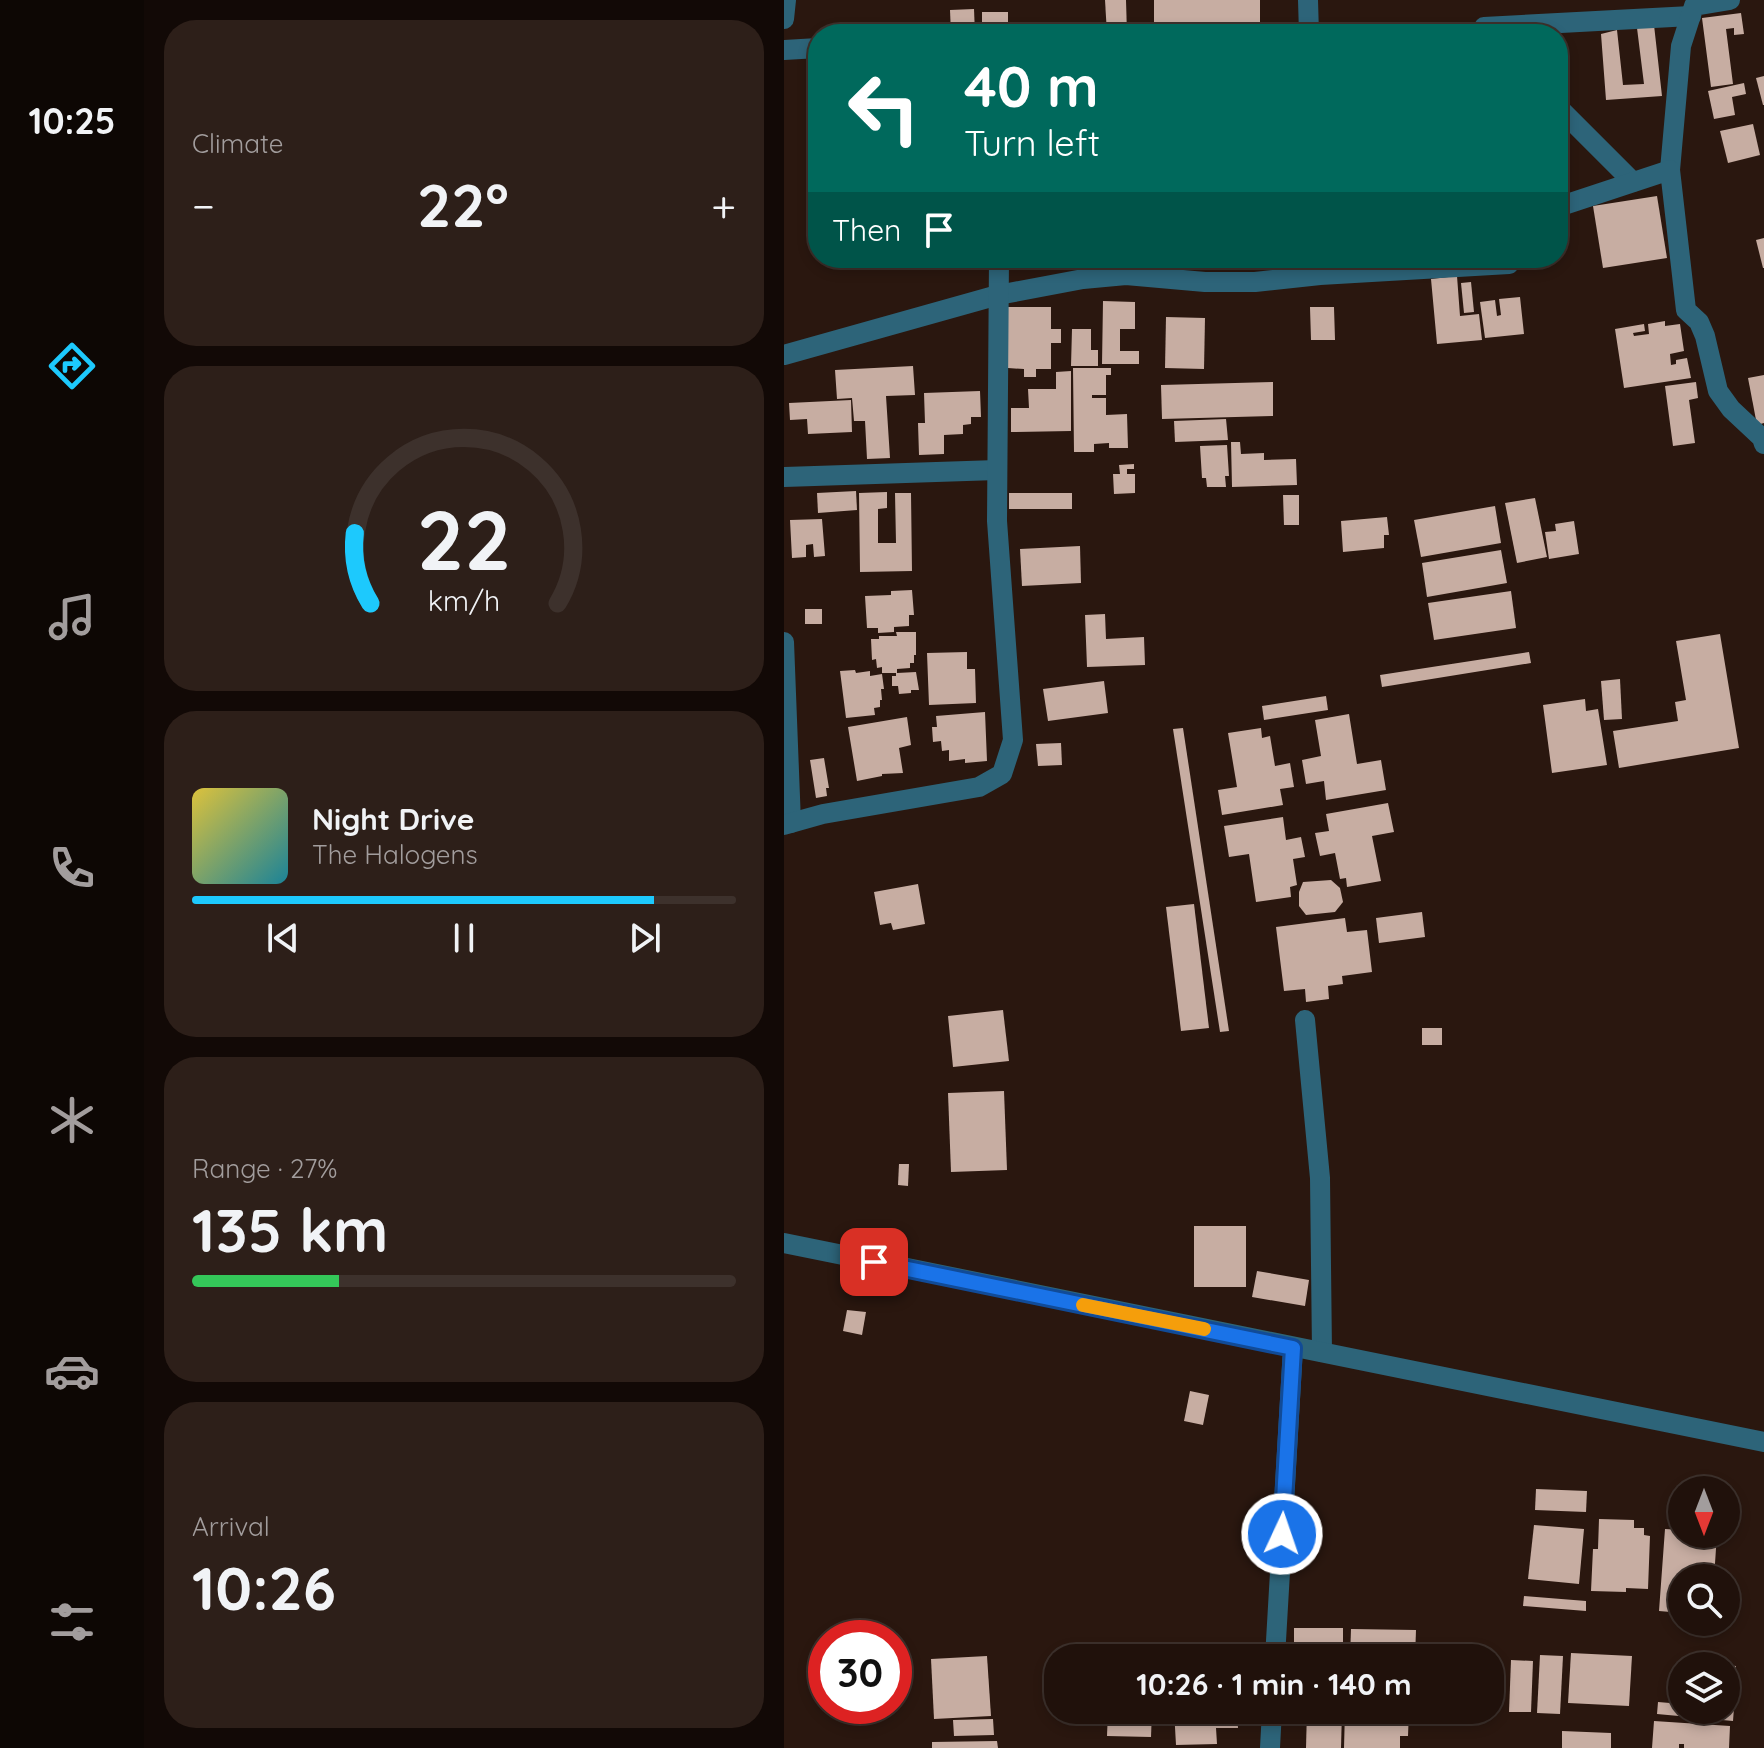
<!DOCTYPE html>
<meta charset="utf-8">
<style>
:root{--surface:#20110b;--page:#2d1f19;--text:#f1f3f6;--muted:#a29d9d;--line:#3d312c;--accent:#1dc9fd}
body{margin:0;font-family:Quicksand,sans-serif;background:var(--page);color:var(--text);height:100vh;display:flex;flex-direction:column;font-size:30px;white-space:nowrap}
*{box-sizing:border-box;margin:0}
p{font-size:26px;color:var(--muted)}
.icon{flex:none;width:44px;height:44px;fill:none;stroke:currentColor;stroke-width:2;stroke-linecap:round;stroke-linejoin:round}
.map{position:relative;flex:1;overflow:hidden}
.details{display:flex;flex-direction:column;gap:20px;padding:20px;background:#120906;width:640px}
.details>*{flex:none}
.top-card{position:absolute;left:24px;top:24px;width:760px;height:244px;border-radius:32px;box-shadow:0 4px 12px #0003,0 0 0 2px var(--line);background:#00695c;color:#fff;overflow:hidden}
.needle{width:52px;rotate:180deg}
.controls{position:absolute;left:884px;top:1476px;display:grid;gap:16px}
.controls a{display:grid;place-items:center;width:72px;height:72px;border-radius:50%;background:var(--surface);box-shadow:0 4px 12px #0003,0 0 0 2px var(--line);font-size:40px}
.speed{position:absolute;left:24px;top:1620px;display:flex;gap:16px;font-size:40px;font-weight:700;text-align:center}
.speed>*{display:grid;place-content:center;width:104px;height:104px;border-radius:50%;background:var(--surface);box-shadow:0 4px 12px #0003,0 0 0 2px var(--line);line-height:1}
.speed .limit{border:12px solid #d22;background:#fff;color:#111}
.pin{position:absolute;display:grid;place-items:center;width:68px;height:68px;color:#fff;margin:-34px;border-radius:16px;box-shadow:0 4px 12px #0006}
.me{position:absolute;width:88px;margin:-44px;rotate:3deg;stroke-linejoin:round;filter:drop-shadow(0 0 6px #0008)}
.turn{display:flex;align-items:center;gap:28px;height:168px;padding:0 24px;font-size:36px}
.turn .icon{width:104px;height:104px;stroke-width:2.5}
.turn b{display:block;font-size:56px;line-height:68px}
.then{display:flex;align-items:center;height:76px;padding:0 24px;background:#0003;gap:16px;font-size:30px}
.big{font-size:60px;font-weight:700;line-height:1.1}
.details .tile{flex:1;display:flex;flex-direction:column;justify-content:center;gap:12px;min-width:0;padding:0 28px;border-radius:32px;background:var(--page)}
.details .dial{align-items:center;gap:0}
.dial svg{height:208px;overflow:visible;fill:none;stroke:var(--line);stroke-width:7;stroke-linecap:round;text-anchor:middle}
.dial text{fill:var(--text);stroke:none}
.song{display:flex;align-items:center;gap:24px}
.cover{width:96px;height:96px;border-radius:12px;background:linear-gradient(135deg,hsl(50 70% 55%),hsl(190 70% 35%))}
.played{height:8px;border-radius:4px;background:linear-gradient(90deg,var(--accent) 85%,var(--line) 85%)}
.keys{display:flex;justify-content:space-around;direction:ltr}
.heat{display:flex;justify-content:space-between;align-items:center;font-size:44px;direction:ltr}
.charge{height:12px;border-radius:6px;background:linear-gradient(90deg,#34c759 27%,var(--line) 0)}
.trip{position:absolute;left:260px;top:1644px;width:460px;height:80px;border-radius:32px;background:var(--surface);box-shadow:0 4px 12px #0003,0 0 0 2px var(--line);font-weight:700;line-height:80px;text-align:center}
main{display:flex;flex:1;min-height:0}
.tabs{display:flex;flex-direction:column;width:144px;justify-content:space-around;align-items:center;background:#0d0704;color:var(--muted)}
.tabs .icon{width:56px;height:56px}
.tabs .current{color:var(--accent)}
.tabs b{font-size:36px;color:var(--text)}
.map>svg:first-child{display:block}
.building{fill:#c7ada2}
.lines{fill:none;stroke-linecap:round;stroke-linejoin:round}
.minor{stroke:#2d6479;stroke-width:20}
.route-casing{stroke:#114b97;stroke-width:20}
.route{stroke:#1a73e8;stroke-width:14}
.slow{stroke:#f59e0b;stroke-width:14}
</style>
<main>
<nav class="tabs">
<b>10:25</b>
<svg class="icon current" aria-label="directions" viewBox="0 0 24 24"><path d="M12 3l9 9-9 9-9-9zM9 14v-3h6M13 9l2 2-2 2"/></svg>
<svg class="icon" aria-label="music" viewBox="0 0 24 24"><path d="M9 18V5l10-2v13"/><circle cx="6" cy="18" r="3"/><circle cx="16" cy="16" r="3"/></svg>
<svg class="icon" aria-label="phone" viewBox="0 0 24 24"><path d="M5 4h4l2 5-3 2q2 4 5 5l2-3 5 2v4C11 20 4 13 5 4z"/></svg>
<svg class="icon" aria-label="climate" viewBox="0 0 24 24"><path d="M12 3v18M4 7l16 10M4 17L20 7"/></svg>
<svg class="icon" aria-label="car" viewBox="0 0 24 24"><path d="M5 17H2v-5l4-1 3-4h7l3 4 3 1v5h-3M9 17h6M6 11h13"/><circle cx="7" cy="17" r="2"/><circle cx="17" cy="17" r="2"/></svg>
<svg class="icon" aria-label="filters" viewBox="0 0 24 24"><path d="M4 7h16M4 17h16"/><circle cx="9" cy="7" r="2"/><circle cx="15" cy="17" r="2"/></svg>
</nav>
<section class="details">
<div class="tile"><p>Climate</p>
<div class="heat"><a>−</a><b class="big">22°</b><a>+</a></div>
</div>
<div class="tile dial"><svg viewBox="0 0 100 80">
<path d="M14 69A42 42 0 1 1 86 69"/>
<path d="M14 69A42 42 0 0 1 8 42" stroke="#1dc9fd"/>
<text x="50" y="56" font-size="32" font-weight="700">22</text>
<text x="50" y="72" font-size="11">km/h</text>
</svg></div>
<div class="tile">
<div class="song"><i class="cover"></i><div><b>Night Drive</b><p>The Halogens</p></div></div>
<div class="played"></div>
<div class="keys"><svg class="icon" aria-label="previous" viewBox="0 0 24 24"><path d="M18 5L8 12l10 7zM5 5v14"/></svg><svg class="icon" aria-label="pause" viewBox="0 0 24 24"><path d="M8 5v14M16 5v14"/></svg><svg class="icon" aria-label="next" viewBox="0 0 24 24"><path d="M6 5l10 7-10 7zM19 5v14"/></svg></div>
</div>
<div class="tile"><p>Range · 27%</p><b class="big">135 km</b><div class="charge"></div></div>
<div class="tile"><p>Arrival</p><b class="big">10:26</b></div>
</section>
<div class="map">
<svg width="980" height="1748" viewBox="0 0 980 1748">
<rect width="100%" height="100%" fill="#2a170f"/>
<g class="building">
<polygon points="321,0 342,0 343,34 323,34"/>
<rect x="370" y="0" width="106" height="34"/>
<polygon points="190,9 191,34 167,34 166,10"/>
<rect x="198" y="12" width="26" height="22"/>
<polygon points="957,13 960,34 950,35 950,28 942,29 949,84 927,87 918,18"/>
<polygon points="870,25 878,96 822,100 817,34 833,30 839,85 860,84 853,28"/>
<polygon points="980,76 980,105 979,105 972,78"/>
<polygon points="960,83 962,94 948,97 951,115 930,119 924,91"/>
<polygon points="969,124 976,155 944,163 936,131"/>
<polygon points="873,196 883,258 819,268 809,206"/>
<polygon points="980,238 980,268 979,268 972,240"/>
<polygon points="673,276 676,316 695,314 698,340 653,344 647,279"/>
<polygon points="687,282 690,312 680,313 677,283"/>
<polygon points="736,297 740,334 701,338 696,302 711,300 713,316 717,315 715,299"/>
<polygon points="319,301 351,302 351,329 336,329 336,351 355,351 355,364 318,364"/>
<polygon points="224,307 267,307 267,329 277,329 277,343 267,343 267,369 252,369 252,377 240,377 240,369 224,368"/>
<polygon points="526,307 550,307 551,340 527,340"/>
<polygon points="382,317 421,318 420,369 381,368"/>
<polygon points="881,321 881,326 896,324 900,351 886,354 887,365 892,364 892,360 903,358 907,378 840,388 831,329 860,324 861,331 849,333 850,336 865,334 864,324"/>
<polygon points="288,329 307,329 307,350 314,350 314,366 287,366"/>
<polygon points="129,366 131,395 102,396 106,458 83,459 81,421 70,421 68,398 53,399 51,370"/>
<polygon points="289,368 327,368 327,375 322,375 322,395 308,395 308,398 322,398 322,415 343,414 344,448 325,448 325,443 310,444 310,452 290,452"/>
<polygon points="287,371 287,431 227,432 227,408 245,408 244,389 272,389 272,372"/>
<polygon points="980,375 980,423 973,425 964,378"/>
<polygon points="489,382 489,416 378,419 377,385"/>
<polygon points="912,382 914,398 905,400 911,443 889,446 881,386"/>
<polygon points="196,391 197,417 187,417 187,424 179,425 179,434 160,435 160,454 135,455 134,423 141,423 140,393"/>
<polygon points="67,400 68,432 24,434 23,419 6,420 5,403"/>
<polygon points="442,419 444,440 391,442 390,421"/>
<polygon points="447,442 456,442 457,454 480,453 480,460 512,459 513,485 448,487"/>
<polygon points="443,445 445,476 441,476 442,487 423,487 422,478 418,478 416,446"/>
<polygon points="350,464 350,469 343,469 343,474 351,474 351,493 330,494 329,474 336,474 335,465"/>
<polygon points="72,491 73,510 34,513 33,493"/>
<polygon points="103,492 103,508 94,509 94,543 112,543 111,493 127,493 128,571 76,572 75,493"/>
<rect x="225" y="493" width="63" height="16"/>
<polygon points="499,495 515,495 515,525 500,525"/>
<polygon points="751,498 763,557 733,563 721,503"/>
<polygon points="711,506 717,543 637,557 630,520"/>
<polygon points="603,517 605,535 600,535 600,548 559,552 557,521"/>
<polygon points="38,519 41,556 30,557 29,544 22,545 22,557 8,558 6,520"/>
<polygon points="790,521 795,554 765,559 761,532 772,531 771,524"/>
<polygon points="296,546 297,583 238,586 236,549"/>
<polygon points="717,550 723,583 643,597 638,563"/>
<polygon points="128,590 130,615 125,615 125,626 110,627 110,632 94,633 94,628 83,628 81,596 107,595 107,591"/>
<polygon points="727,591 732,628 650,640 644,603"/>
<rect x="21" y="609" width="17" height="15"/>
<polygon points="321,614 322,639 360,637 361,665 303,667 301,615"/>
<polygon points="112,632 132,632 132,655 130,655 130,663 126,663 126,668 113,669 113,673 132,672 135,690 127,690 127,693 115,694 114,686 108,686 108,676 112,676 112,673 98,673 98,667 93,668 92,659 88,660 87,639 95,639 95,636 113,636"/>
<polygon points="936,634 955,748 835,768 829,731 894,721 891,702 902,700 892,641"/>
<polygon points="183,652 183,669 191,669 192,703 145,705 143,653"/>
<polygon points="745,652 747,663 598,687 596,675"/>
<polygon points="71,670 72,673 86,671 86,676 98,674 100,689 97,689 98,700 96,700 96,707 90,708 91,715 62,718 56,671"/>
<polygon points="836,679 838,719 820,720 817,681"/>
<polygon points="320,681 324,713 264,721 259,689"/>
<polygon points="542,696 544,710 480,720 478,706"/>
<polygon points="801,699 802,711 814,709 823,765 768,773 759,705"/>
<polygon points="201,712 203,761 181,763 181,759 165,761 165,750 158,751 157,741 149,742 148,727 153,727 152,716"/>
<polygon points="565,714 573,764 597,760 602,790 542,800 540,781 522,784 518,760 537,756 531,720"/>
<polygon points="123,717 127,745 115,748 119,773 98,774 98,776 73,781 64,727"/>
<polygon points="399,728 445,1031 436,1032 389,729"/>
<polygon points="477,728 478,738 486,736 491,766 506,763 510,787 496,789 499,805 438,815 434,790 453,787 444,733"/>
<polygon points="277,743 278,765 254,766 252,744"/>
<polygon points="40,758 45,788 42,788 43,796 32,798 26,760"/>
<polygon points="604,803 610,832 588,836 597,881 563,887 562,878 556,879 551,853 536,856 531,833 545,831 542,814"/>
<polygon points="499,817 502,840 517,837 521,857 509,859 513,885 506,887 507,897 472,902 465,854 445,857 440,826"/>
<polygon points="547,880 556,888 559,902 551,912 522,915 515,906 515,892 519,882"/>
<polygon points="134,884 141,924 109,930 107,923 96,925 90,892"/>
<polygon points="410,904 425,1028 397,1031 382,907"/>
<polygon points="638,912 641,937 595,943 592,918"/>
<polygon points="561,918 563,932 583,930 588,972 558,976 559,984 544,986 545,999 522,1002 521,989 500,991 492,927"/>
<polygon points="219,1010 225,1061 169,1067 164,1016"/>
<rect x="638" y="1028" width="20" height="17"/>
<polygon points="220,1091 223,1170 167,1172 164,1093"/>
<polygon points="115,1164 125,1164 124,1186 114,1185"/>
<rect x="410" y="1226" width="52" height="61"/>
<polygon points="473,1271 525,1280 521,1306 468,1297"/>
<polygon points="63,1310 82,1312 78,1335 59,1331"/>
<polygon points="406,1391 425,1395 419,1425 400,1421"/>
<polygon points="752,1489 803,1491 802,1512 751,1510"/>
<polygon points="815,1519 850,1520 850,1528 860,1528 860,1535 866,1536 864,1589 842,1588 842,1592 807,1591 809,1549 814,1549"/>
<polygon points="750,1525 800,1529 795,1584 744,1579"/>
<polygon points="881,1529 898,1530 898,1534 933,1534 930,1578 898,1578 898,1613 875,1611"/>
<polygon points="740,1596 802,1601 802,1611 739,1606"/>
<rect x="510" y="1628" width="49" height="30"/>
<polygon points="567,1629 632,1630 631,1658 566,1658"/>
<polygon points="369,1646 370,1658 354,1658 354,1647"/>
<rect x="388" y="1652" width="21" height="6"/>
<polygon points="325,1653 350,1655 349,1658 325,1658"/>
<polygon points="787,1653 848,1656 845,1706 784,1703"/>
<polygon points="756,1655 779,1656 776,1714 753,1713"/>
<polygon points="203,1656 207,1716 150,1719 147,1659"/>
<polygon points="727,1660 749,1661 747,1712 725,1712"/>
<polygon points="942,1665 952,1666 950,1684 942,1683"/>
<polygon points="874,1702 898,1704 898,1710 950,1708 949,1721 873,1714"/>
<polygon points="324,1710 368,1710 367,1737 323,1736"/>
<polygon points="390,1710 453,1710 454,1728 432,1728 433,1744 392,1745"/>
<polygon points="523,1710 558,1711 557,1748 522,1748"/>
<polygon points="561,1710 625,1710 624,1736 616,1736 616,1748 560,1748"/>
<polygon points="209,1719 210,1735 170,1736 169,1720"/>
<polygon points="870,1721 946,1726 945,1748 900,1748 900,1744 895,1744 895,1748 868,1748"/>
<polygon points="778,1731 827,1733 827,1748 778,1748"/>
<polygon points="213,1741 214,1748 148,1748 148,1742"/>
</g>
<g class="lines">
<g class="minor">
<polyline points="524,0 525,34"/>
<polyline points="0,19 2,0"/>
<polyline points="707,34 700,27 907,16"/>
<polyline points="0,50 34,48"/>
<polyline points="774,107 849,182"/>
<polyline points="886,170 897,46 910,6 946,0"/>
<polyline points="774,207 886,170 902,310 915,322 921,336 934,391 947,409 978,438 980,444"/>
<polyline points="0,355 214,295 299,279 342,275 421,282 471,282 536,275 725,264 729,258"/>
<polyline points="0,477 213,470"/>
<polyline points="0,642 7,823"/>
<polyline points="0,825 39,814 195,787 218,774 229,740 213,521 215,258"/>
<polyline points="521,1020 536,1178 538,1352"/>
<polyline points="0,1243 980,1442"/>
<polyline points="491,1658 509,1348"/>
<polyline points="486,1748 488,1710"/>
</g>
</g>
<g class="lines">
<defs>
<polyline id="route" points="90,1262 509,1348 498,1534"/>
</defs>
<use href="#route" class="route-casing"/>
<use href="#route" class="route"/>
<polyline class="slow" points="299,1305 420,1329"/>
</g>
</svg>
<div class="controls">
<a><svg class="needle" viewBox="-14 -14 28 28"><path d="M0-13l5 13h-10z" fill="#e53935"/><path d="M0 13l5-13h-10z" fill="#a29d9d"/></svg></a>
<a><svg class="icon" aria-label="search" viewBox="0 0 24 24"><circle cx="10" cy="10" r="6"/><path d="M15 15l6 6"/></svg></a>
<a><svg class="icon" aria-label="layers" viewBox="0 0 24 24"><path d="M12 4l9 5-9 5-9-5zM3 14l9 5 9-5"/></svg></a>
</div>
<div class="speed"><div class="limit">30</div></div>
<div class="pin" style="left:90px;top:1262px;background:#d93025"><svg class="icon" aria-label="arrive" viewBox="0 0 24 24"><path d="M6 21V4h12l-3 4 3 4H6"/></svg></div>
<svg class="me" style="left:498px;top:1534px" viewBox="-20 -20 40 40"><circle r="17" fill="#1a73e8" stroke="#fff" stroke-width="3"/><path d="M0-11L8 9 0 5-8 9z" fill="#fff"/></svg>
<div class="trip">10:26 · 1 min · 140 m</div>
<div class="top-card">
<div class="turn"><svg class="icon" aria-label="left" viewBox="0 0 24 24"><path d="M17 20v-9H6M10 6l-5 5 5 5"/></svg><div><b>40 m</b>Turn left</div></div>
<div class="then">Then<svg class="icon" aria-label="arrive" viewBox="0 0 24 24"><path d="M6 21V4h12l-3 4 3 4H6"/></svg></div>
</div>
</div>
</main>
